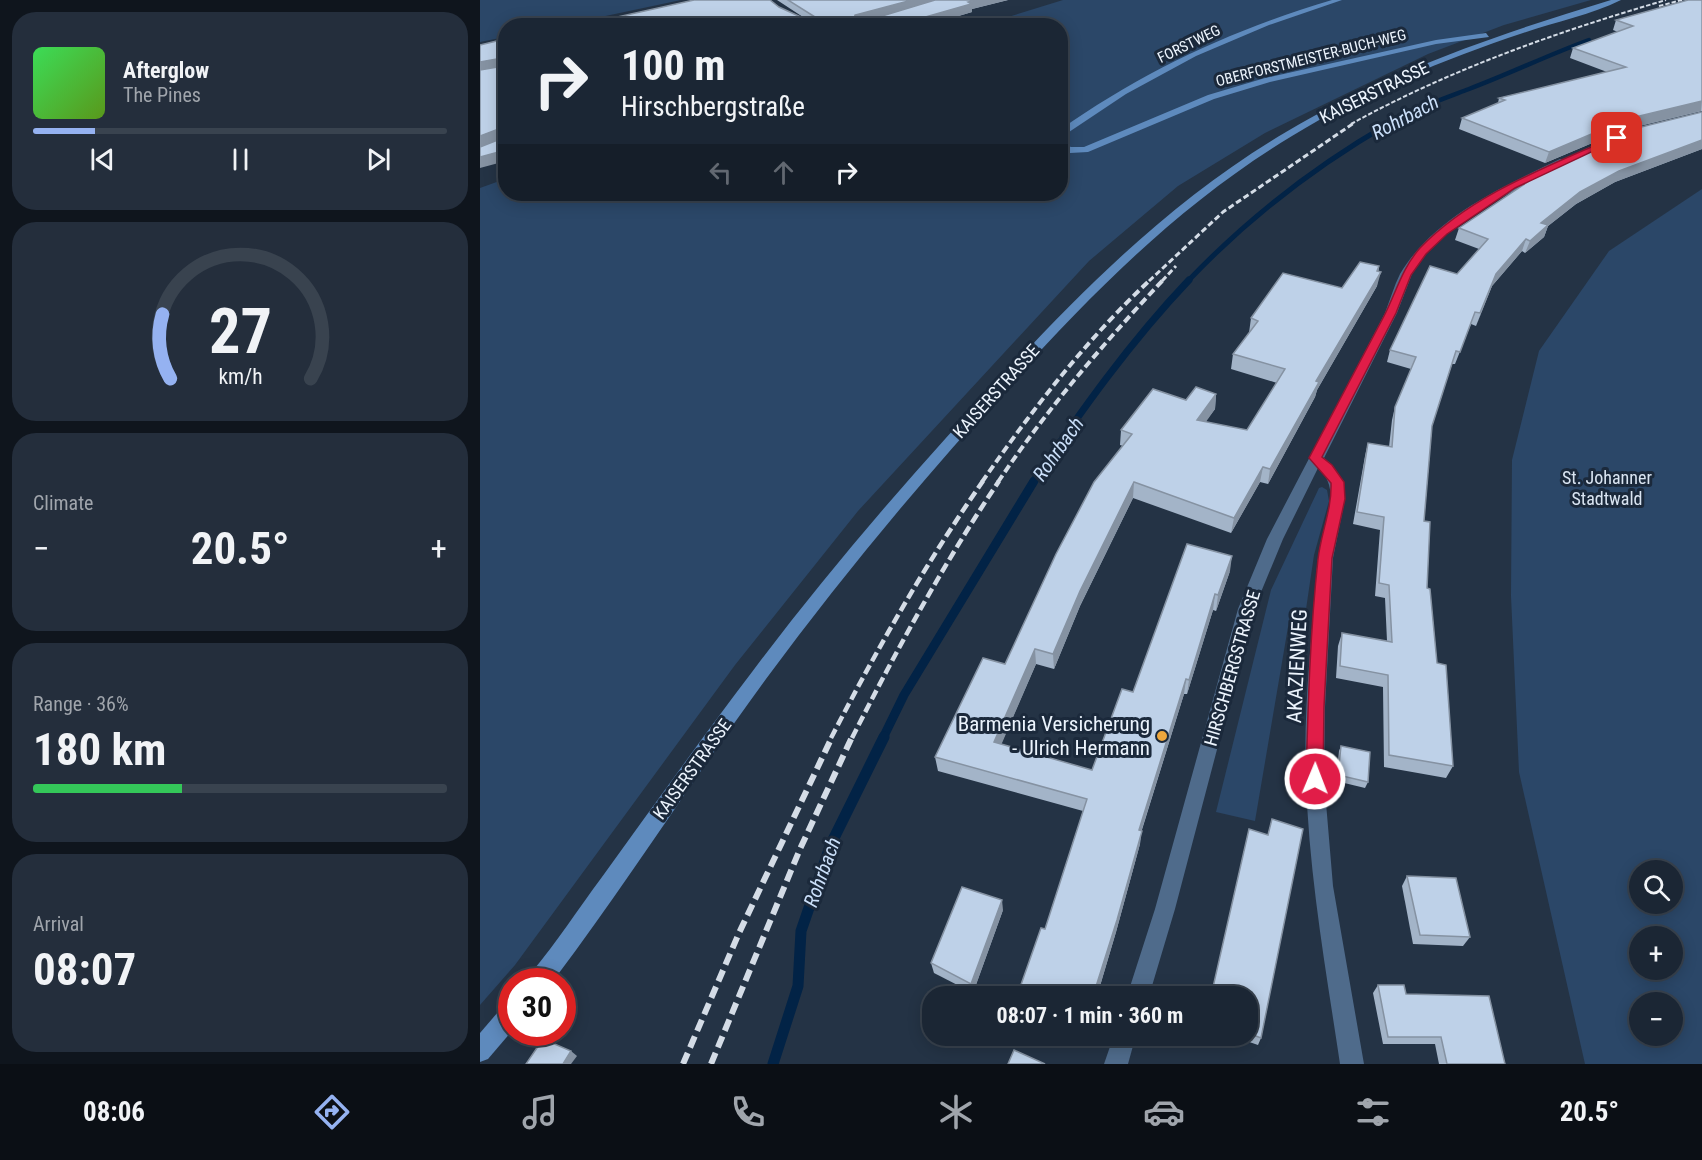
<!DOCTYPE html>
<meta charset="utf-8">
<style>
:root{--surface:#1b2634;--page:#242e3c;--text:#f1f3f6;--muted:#a0a5ac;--line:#39434f;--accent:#95b2f1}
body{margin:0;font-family:"Roboto Condensed",sans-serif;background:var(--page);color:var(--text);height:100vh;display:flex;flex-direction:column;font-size:22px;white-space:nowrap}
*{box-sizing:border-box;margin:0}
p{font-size:20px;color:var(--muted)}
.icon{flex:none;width:33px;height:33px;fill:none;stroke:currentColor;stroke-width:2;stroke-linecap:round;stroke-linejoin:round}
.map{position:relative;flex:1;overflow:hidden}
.details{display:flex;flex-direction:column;gap:12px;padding:12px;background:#0f151d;width:480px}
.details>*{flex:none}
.banner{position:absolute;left:18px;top:18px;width:570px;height:183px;border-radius:24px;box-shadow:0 3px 15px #0003,0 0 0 2px var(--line);background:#1b2634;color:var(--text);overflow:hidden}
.tools{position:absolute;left:1149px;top:860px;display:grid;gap:12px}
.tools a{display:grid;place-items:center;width:54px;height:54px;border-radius:50%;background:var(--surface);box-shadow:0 3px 15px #0003,0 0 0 2px var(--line);font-size:30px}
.speed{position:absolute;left:18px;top:968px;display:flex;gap:12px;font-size:30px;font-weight:700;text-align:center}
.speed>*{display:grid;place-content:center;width:78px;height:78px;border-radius:50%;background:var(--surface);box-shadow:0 3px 15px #0003,0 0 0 2px var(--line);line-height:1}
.speed .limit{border:9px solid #d22;background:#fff;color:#111}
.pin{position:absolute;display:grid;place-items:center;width:51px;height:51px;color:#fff;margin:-26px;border-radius:12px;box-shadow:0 3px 9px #0006}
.me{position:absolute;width:66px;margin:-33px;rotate:1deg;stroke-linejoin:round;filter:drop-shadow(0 0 4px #0008)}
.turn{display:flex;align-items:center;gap:21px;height:126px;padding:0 24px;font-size:27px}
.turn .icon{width:78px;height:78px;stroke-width:2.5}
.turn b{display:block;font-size:42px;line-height:51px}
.lanes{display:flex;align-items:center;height:57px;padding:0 24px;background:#0003;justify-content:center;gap:30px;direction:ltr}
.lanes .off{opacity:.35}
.big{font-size:45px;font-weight:700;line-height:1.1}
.details .widget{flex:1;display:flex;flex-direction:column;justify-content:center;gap:9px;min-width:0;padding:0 21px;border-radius:24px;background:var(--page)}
.details .dial{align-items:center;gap:0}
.dial svg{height:156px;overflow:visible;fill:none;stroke:var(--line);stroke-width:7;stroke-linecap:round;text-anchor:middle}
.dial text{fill:var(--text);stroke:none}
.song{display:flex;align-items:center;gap:18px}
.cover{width:72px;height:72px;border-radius:9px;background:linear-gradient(135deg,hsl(130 70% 55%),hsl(90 70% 35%))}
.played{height:6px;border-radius:3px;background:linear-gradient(90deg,var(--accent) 15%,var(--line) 15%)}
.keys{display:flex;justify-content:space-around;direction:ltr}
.heat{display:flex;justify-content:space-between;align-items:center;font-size:33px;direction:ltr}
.charge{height:9px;border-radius:4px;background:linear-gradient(90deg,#34c759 36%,var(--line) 0)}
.trip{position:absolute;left:442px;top:986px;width:336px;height:60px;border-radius:24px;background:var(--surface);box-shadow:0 3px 15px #0003,0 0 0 2px var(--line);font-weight:700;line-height:60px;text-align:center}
.tabs{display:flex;height:96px;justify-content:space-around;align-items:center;background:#0b0f15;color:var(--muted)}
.tabs .icon{width:42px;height:42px}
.tabs .on{color:var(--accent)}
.tabs b{font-size:27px;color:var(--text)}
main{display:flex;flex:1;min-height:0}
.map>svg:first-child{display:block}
.green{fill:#2b4768;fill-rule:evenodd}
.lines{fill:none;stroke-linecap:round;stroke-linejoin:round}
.stream-far4{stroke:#022346;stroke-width:4.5}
.stream-far3{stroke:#022346;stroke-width:5}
.stream-far2{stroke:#022346;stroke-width:7}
.stream-far1{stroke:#022346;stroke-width:9}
.stream{stroke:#022346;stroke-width:11}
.street{fill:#4f6b8b;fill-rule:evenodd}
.secondary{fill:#5e8abd;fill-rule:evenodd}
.rail-far4{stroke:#d4dce6;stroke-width:2;stroke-dasharray:4.5 2;stroke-linecap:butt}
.rail-far3{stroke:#d4dce6;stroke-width:3;stroke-dasharray:6 3;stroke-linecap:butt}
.rail-far2{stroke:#d4dce6;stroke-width:4;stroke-dasharray:8 4;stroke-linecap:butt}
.rail-far1{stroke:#d4dce6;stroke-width:4.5;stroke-dasharray:10 4.5;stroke-linecap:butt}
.rail{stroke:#d4dce6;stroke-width:6;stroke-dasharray:12 6;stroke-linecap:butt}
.wall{fill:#a3b4c8}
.shaded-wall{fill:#8592a2}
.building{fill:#bed1e8;stroke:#8592a2;stroke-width:1.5}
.route{fill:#e11d48;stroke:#92132f;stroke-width:1.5}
.poi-dot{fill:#eea73d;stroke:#1b293b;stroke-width:2}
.labels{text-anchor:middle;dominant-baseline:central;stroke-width:6;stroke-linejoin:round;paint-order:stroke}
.far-street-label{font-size:15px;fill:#ecf4fd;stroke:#1b293b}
.street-label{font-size:18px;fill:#ecf4fd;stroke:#1b293b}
.park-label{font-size:18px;fill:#dae5f2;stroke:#1b293b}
.water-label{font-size:20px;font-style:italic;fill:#cadff9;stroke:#1b293b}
.near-street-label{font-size:21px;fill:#ecf4fd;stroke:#1b293b}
.near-poi-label{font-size:21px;fill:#ecf4fd;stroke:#1b293b;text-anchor:end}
</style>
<main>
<section class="details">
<div class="widget">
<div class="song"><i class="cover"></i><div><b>Afterglow</b><p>The Pines</p></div></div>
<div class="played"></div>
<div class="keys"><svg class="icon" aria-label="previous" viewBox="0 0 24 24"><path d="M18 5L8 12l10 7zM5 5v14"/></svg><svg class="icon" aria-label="pause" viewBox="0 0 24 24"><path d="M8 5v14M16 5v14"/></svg><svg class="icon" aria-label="next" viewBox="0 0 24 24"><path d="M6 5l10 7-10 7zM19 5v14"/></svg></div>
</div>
<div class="widget dial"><svg viewBox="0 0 100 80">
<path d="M14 69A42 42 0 1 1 86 69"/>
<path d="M14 69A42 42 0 0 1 10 36" stroke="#95b2f1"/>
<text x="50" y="56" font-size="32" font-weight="700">27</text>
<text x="50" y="72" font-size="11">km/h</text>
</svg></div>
<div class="widget"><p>Climate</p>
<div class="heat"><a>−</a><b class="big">20.5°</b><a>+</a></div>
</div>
<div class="widget"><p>Range · 36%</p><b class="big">180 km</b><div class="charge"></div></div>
<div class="widget"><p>Arrival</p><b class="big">08:07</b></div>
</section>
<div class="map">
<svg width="1222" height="1064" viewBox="0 0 1222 1064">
<rect width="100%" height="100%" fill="#243345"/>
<g class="green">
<polygon points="0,0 201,0 83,25 26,26 25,37 0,42"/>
<polygon points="583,0 1111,0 1024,25 948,54 785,133 698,186 609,261 378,511 255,665 35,965 0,1005 0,188 25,179 26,194 580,194 580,26 502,25"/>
<path d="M1222,189V1064H1105L1039,772L1031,596L1032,460L1059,351L1129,251ZM1160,870H1192V903H1160ZM1160,936H1192V969H1160ZM1160,1002H1192V1035H1160Z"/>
<polygon points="842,487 847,490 849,501 834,555 825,616 808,627 775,821 736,812 791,590 839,488"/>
</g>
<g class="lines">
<path class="stream-far4" d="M908,124C934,109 960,100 989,89C1029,74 1068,55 1109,40"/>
<path class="stream-far3" d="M708,281C766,220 837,165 910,123"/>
<path class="stream-far2" d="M553,482C601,411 650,342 709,280"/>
<polyline class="stream-far1" points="403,738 424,695 554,481"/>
<polyline class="stream" points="293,1064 318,986 321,931 351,844 404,737"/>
<g class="street">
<path d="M1080,159L1088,161L999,210L959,240L943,257L932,274L917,313L844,458L852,465L864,482L865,499L853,558L845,707L844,779L853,886L884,1064H860C846,970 829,876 826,780C823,709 832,638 837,567C839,537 866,491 838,468L803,539L774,609L695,909L669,996H647L675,909L758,609L787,539L905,313C910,300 914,286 920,274C954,217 1022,187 1080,159Z"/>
<polygon points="634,1035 656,1035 648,1064 624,1064"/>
</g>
<g class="secondary">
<path d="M852,0H862L789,25L716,56L646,94L580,138V130C663,71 754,29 852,0Z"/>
<path d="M1131,0H1141C1111,15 1075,22 1043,33C963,60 884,92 812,136C702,202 613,292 528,386C442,480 361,577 286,679C214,777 149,880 76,977L73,981H48L51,973C77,942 98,909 122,877C172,808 221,739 272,672C353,564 442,462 534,364C616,276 702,193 806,132C907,72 1019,34 1131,0Z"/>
<polygon points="1006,33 1009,37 956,44 790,82 734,99 608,152 590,153 580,149 580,143 591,147 604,147 728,95 785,78 956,40"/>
<polygon points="32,1002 32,1031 8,1059 0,1062 0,1033 24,1005"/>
</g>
<g class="rail-far4">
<polyline points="1179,6 1202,0"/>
<path d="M871,124C971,69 1077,32 1186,0"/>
</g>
<g class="rail-far3">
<polyline points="669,281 743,212 874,123"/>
<polyline points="682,281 696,266"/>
</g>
<g class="rail-far2">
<path d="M502,482C552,410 606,340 670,280"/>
<path d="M518,482C567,409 623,344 683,280"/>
</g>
<g class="rail-far1">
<path d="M351,738C397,649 446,563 503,481"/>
<path d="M372,738C417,649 464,563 519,481"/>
</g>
<g class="rail">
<polyline points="203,1064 259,933 352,737"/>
<polyline points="231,1064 320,849 372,737"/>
</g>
</g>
<g class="wall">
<polygon points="297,0 528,0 492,9 492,12 445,26 97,26 299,7 326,19"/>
<polygon points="1222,0 1222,111 1143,130 1065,163 979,129 982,118 1018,103 1019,98 1127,72 1090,58 1093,48 1138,32 1133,30 1136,20"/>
<polygon points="1222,112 1222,149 1135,182 1096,204 1068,226 1064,237 1045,253 1042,251 1012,286 996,326 991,324 975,364 972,364 952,426 944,521 947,588 957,663 973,766 966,778 904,767 903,687 856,678 858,646 862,633 907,641 905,598 895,596 900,530 873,524 885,456 888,443 909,447 912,420 915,407 931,369 907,362 910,350 999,249 975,240 979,228"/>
<polygon points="899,266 897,286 837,390 835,397 788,484 780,482 751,533 653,498 600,606 574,669 556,664 521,744 612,770 653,692 750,571 736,611 733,610 707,694 704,694 661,833 660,844 636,932 617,996 537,996 565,929 603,811 458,771 455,757 525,664 643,446 640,445 641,430 736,394 735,409 725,422 767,430 797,383 751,369 753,354 769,333 771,318 862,288"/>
<polygon points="861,746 888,782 885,788 856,781 859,751"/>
<polygon points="792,819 781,1038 778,1045 749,1035 768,1035 768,996 788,835"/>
<polygon points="927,876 990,937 983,946 933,944 922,886"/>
<polygon points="523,910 493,993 454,973 451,963"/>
<polygon points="898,985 926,994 1025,1064 959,1064 955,1044 903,1044 893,993"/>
</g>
<g class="shaded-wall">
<polygon points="432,0 463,0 376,24 374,19 375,15"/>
<polygon points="496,0 528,0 492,9 492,12 445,26 414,26"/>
<polygon points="22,58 26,67 0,72 0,62"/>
<polygon points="1222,101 1221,111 1143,130 1065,163 1069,152 1147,119"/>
<polygon points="21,128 25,138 0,148 0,136"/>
<polygon points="1222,140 1222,149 1135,182 1096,204 1068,226 1064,237 1045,253 1050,241 1061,223 1100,192 1139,171"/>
<polygon points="26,150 26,161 0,168 0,157"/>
<polygon points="1046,239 1042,251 1012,286 996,326 1016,274"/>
<polygon points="899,266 896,280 901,272 897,286 837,390 835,397 788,484 790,469 836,381"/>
<polygon points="736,394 735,409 716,436 717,420"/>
<polygon points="783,467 780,482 751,533 754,518"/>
<polygon points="654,482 653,498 600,606 574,669 573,654 600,591"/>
<polygon points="752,556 750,571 736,611 738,595"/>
<polygon points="735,594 733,610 707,694 709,680"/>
<polygon points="555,649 556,664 516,757 514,742"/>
<polygon points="706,679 704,694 661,832 660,844 636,932 617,996 613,996 659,830"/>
<polygon points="522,900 523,910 493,993 491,984"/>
<polygon points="91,1051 97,1056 91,1064 83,1064"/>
</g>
<g class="building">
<polygon points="214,0 290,0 299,7 325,19 335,17 308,0 432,0 375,15 374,19 389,20 455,0 496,0 488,2 491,4 414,26 97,26"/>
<polygon points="1208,0 1222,0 1222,101 1147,119 1069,152 982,118 1025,100 1019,98 1146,67 1093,48 1153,26 1136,20"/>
<polygon points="25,39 26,150 0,157 0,147 23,138 24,130 21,128 0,136 0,70 23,66 24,60 22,58 0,62 0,45"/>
<polygon points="1222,112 1222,140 1139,171 1100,192 1061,223 1068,225 1050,241 1046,239 1016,274 1000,313 995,312 980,352 976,351 952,426 944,521 950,522 947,588 950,589 957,663 966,665 973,766 909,755 908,675 860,666 862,633 912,642 909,585 899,583 904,517 877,512 888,443 912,447 915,407 936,357 910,350 950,266 977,274 1008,239 979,228 1070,167 1145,131"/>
<polygon points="880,262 899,266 897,271 901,272 836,381 839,382 790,469 783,467 754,518 654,482 600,591 573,654 555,649 514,742 612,770 642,689 653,692 707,544 752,556 738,595 735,594 709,680 706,679 659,830 662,831 637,920 613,996 537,996 561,928 565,929 607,799 455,757 503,658 525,664 576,554 614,482 652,434 641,430 673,389 706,400 716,387 736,394 717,420 767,430 805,369 753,354 778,321 771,318 803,273 862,288"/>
<polygon points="861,746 890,752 888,782 858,775"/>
<polygon points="792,819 823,829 781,1038 768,1033 768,996 731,996 769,829 788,835"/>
<polygon points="927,876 976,878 990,937 940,935"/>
<polygon points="482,887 522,900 491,984 451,963"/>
<polygon points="898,985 924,985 926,994 1009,996 1025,1064 967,1064 961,1037 908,1037"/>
<polygon points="63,1039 91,1051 83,1064 46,1064"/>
<polygon points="534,1050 565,1064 528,1064"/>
</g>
<path class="route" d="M1134,137L1141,138L1035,188L967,234L946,254L931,275L916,313L842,457L852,465L864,482L865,499L852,558L844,707L843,779L841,785L835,787L829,785L826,779C828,706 830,632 838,559C841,533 852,509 851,483L829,458C854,411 879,364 904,316C916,293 922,268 940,248C992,194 1067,167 1134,137Z"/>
<circle class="poi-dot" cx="682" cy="736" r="6"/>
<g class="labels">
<g class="far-street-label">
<text transform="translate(709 44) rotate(-26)">FORSTWEG</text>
<text transform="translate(831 58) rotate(-14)">OBERFORSTMEISTER-BUCH-WEG</text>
</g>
<g class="street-label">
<text transform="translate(894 92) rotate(-26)">KAISERSTRASSE</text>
<text transform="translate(516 391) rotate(-48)">KAISERSTRASSE</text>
<text transform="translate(752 668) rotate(-74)">HIRSCHBERGSTRASSE</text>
<text transform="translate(212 769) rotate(-54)">KAISERSTRASSE</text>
</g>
<g class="park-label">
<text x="1127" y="477">St. Johanner<tspan x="1127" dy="21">Stadtwald</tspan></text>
</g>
<g class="water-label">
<text transform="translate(925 117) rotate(-28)">Rohrbach</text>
<text transform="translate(578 449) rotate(-55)">Rohrbach</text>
<text transform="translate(342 872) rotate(-70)">Rohrbach</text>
</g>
<g class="near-street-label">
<text transform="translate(817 666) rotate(-87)">AKAZIENWEG</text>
</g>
<g class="near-poi-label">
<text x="670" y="724">Barmenia Versicherung<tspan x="670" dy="24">- Ulrich Hermann</tspan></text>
</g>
</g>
</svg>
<div class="tools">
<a><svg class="icon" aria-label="search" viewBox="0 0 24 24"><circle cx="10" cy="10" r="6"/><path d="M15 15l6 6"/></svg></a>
<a>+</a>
<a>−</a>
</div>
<div class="speed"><div class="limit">30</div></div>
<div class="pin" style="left:1137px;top:138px;background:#d93025"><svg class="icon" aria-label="arrive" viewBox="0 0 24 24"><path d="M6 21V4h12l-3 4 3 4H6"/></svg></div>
<svg class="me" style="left:835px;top:779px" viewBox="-20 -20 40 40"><circle r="17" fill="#e11d48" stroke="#fff" stroke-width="3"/><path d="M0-11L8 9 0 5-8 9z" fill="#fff"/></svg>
<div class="trip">08:07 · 1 min · 360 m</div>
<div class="banner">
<div class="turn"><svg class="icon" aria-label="right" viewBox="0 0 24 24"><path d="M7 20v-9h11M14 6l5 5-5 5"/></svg><div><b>100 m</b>Hirschbergstraße</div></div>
<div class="lanes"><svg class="icon off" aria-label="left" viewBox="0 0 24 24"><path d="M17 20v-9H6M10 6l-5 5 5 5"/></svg><svg class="icon off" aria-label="ahead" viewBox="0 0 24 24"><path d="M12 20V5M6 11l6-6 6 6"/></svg><svg class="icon" aria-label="right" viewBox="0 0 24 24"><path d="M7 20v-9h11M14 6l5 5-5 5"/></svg></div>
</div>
</div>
</main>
<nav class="tabs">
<b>08:06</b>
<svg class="icon on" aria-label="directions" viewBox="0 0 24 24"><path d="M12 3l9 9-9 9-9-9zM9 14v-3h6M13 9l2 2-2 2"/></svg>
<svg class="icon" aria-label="music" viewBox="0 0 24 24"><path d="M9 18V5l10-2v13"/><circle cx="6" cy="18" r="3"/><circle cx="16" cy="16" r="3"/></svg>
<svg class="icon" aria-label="phone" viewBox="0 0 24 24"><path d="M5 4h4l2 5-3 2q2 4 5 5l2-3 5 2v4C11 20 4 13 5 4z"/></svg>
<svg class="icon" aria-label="climate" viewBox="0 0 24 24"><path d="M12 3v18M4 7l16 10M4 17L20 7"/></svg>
<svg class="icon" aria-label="car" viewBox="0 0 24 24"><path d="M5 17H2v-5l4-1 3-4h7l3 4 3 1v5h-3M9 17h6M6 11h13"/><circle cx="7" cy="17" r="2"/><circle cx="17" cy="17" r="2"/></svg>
<svg class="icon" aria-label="filters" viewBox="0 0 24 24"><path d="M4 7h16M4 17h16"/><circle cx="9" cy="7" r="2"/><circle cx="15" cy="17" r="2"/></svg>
<b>20.5°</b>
</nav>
